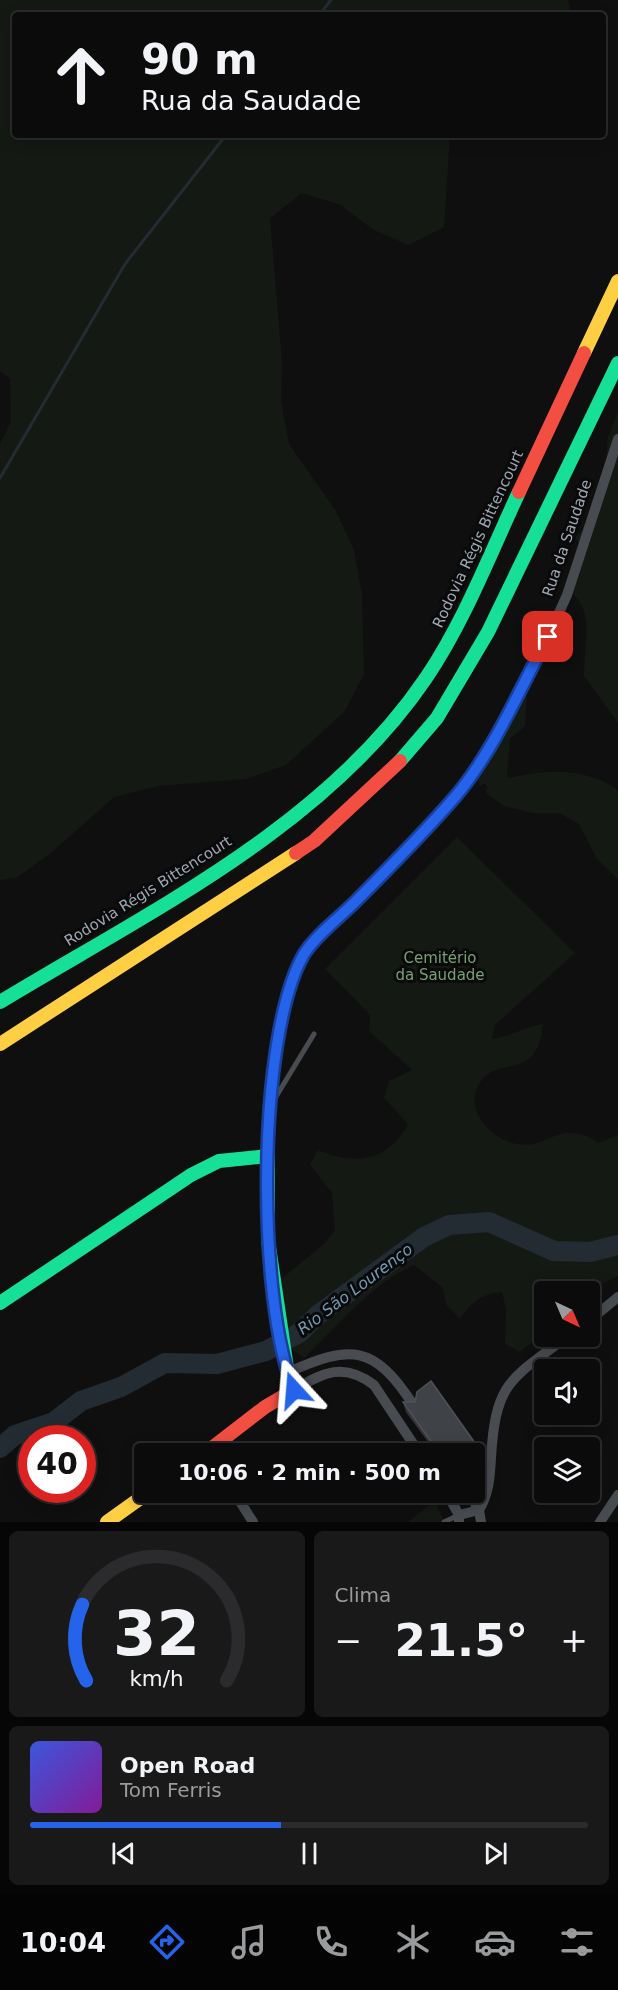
<!DOCTYPE html>
<html lang="pt">
<meta charset="utf-8">
<style>
:root{--surface:#0b0b0c;--page:#19191a;--text:#f1f3f6;--muted:#9a9b9d;--line:#2b2b2d;--accent:#2563eb}
body{margin:0;font-family:"DejaVu Sans",sans-serif;background:var(--page);color:var(--text);height:100vh;display:flex;flex-direction:column;font-size:22px;white-space:nowrap}
*{box-sizing:border-box;margin:0}
p{font-size:20px;color:var(--muted)}
.icon{flex:none;width:33px;height:33px;fill:none;stroke:currentColor;stroke-width:2;stroke-linecap:round;stroke-linejoin:round}
.map{position:relative;height:1522px;overflow:hidden}
.side{display:flex;flex-direction:column;gap:9px;padding:9px;background:#060607;flex:1}
.side>*{flex:none}
.top-card{position:absolute;left:12px;top:12px;width:594px;height:126px;border-radius:6px;box-shadow:0 3px 15px #0003,0 0 0 2px var(--line);background:#0b0b0c;color:var(--text);overflow:hidden}
.needle{width:39px;rotate:136deg}
.buttons{position:absolute;left:534px;top:1281px;display:grid;gap:12px}
.buttons a{display:grid;place-items:center;width:66px;height:66px;border-radius:6px;background:var(--surface);box-shadow:0 3px 15px #0003,0 0 0 2px var(--line);font-size:30px}
.speed{position:absolute;left:18px;top:1425px;display:flex;gap:12px;font-size:30px;font-weight:700;text-align:center}
.speed>*{display:grid;place-content:center;width:78px;height:78px;border-radius:50%;background:var(--surface);box-shadow:0 3px 15px #0003,0 0 0 2px var(--line);line-height:1}
.speed .limit{border:9px solid #d22;background:#fff;color:#111}
.pin{position:absolute;display:grid;place-items:center;width:51px;height:51px;color:#fff;margin:-26px;border-radius:12px;box-shadow:0 3px 9px #0006}
.me{position:absolute;width:66px;margin:-33px;rotate:341deg;stroke-linejoin:round;filter:drop-shadow(0 0 4px #0008)}
.turn{display:flex;align-items:center;gap:21px;height:126px;padding:0 30px;font-size:27px}
.turn .icon{width:78px;height:78px;stroke-width:2.5}
.turn b{display:block;font-size:42px;line-height:51px}
.big{font-size:45px;font-weight:800;line-height:1.1}
.side .tile{flex:1;display:flex;flex-direction:column;justify-content:center;gap:9px;min-width:0;padding:0 21px;border-radius:9px;background:var(--page)}
.side .dial{align-items:center;gap:0}
.dial svg{height:156px;overflow:visible;fill:none;stroke:var(--line);stroke-width:7;stroke-linecap:round;text-anchor:middle}
.dial text{fill:var(--text);stroke:none}
.song{display:flex;align-items:center;gap:18px}
.cover{width:72px;height:72px;border-radius:9px;background:linear-gradient(135deg,hsl(230 70% 55%),hsl(290 70% 35%))}
.played{height:6px;border-radius:3px;background:linear-gradient(90deg,var(--accent) 45%,var(--line) 45%)}
.keys{display:flex;justify-content:space-around;direction:ltr}
.heat{display:flex;justify-content:space-between;align-items:center;font-size:33px;direction:ltr}
.side .tiles{flex:1;display:grid;gap:9px;grid-template-columns:1fr 1fr}
.tile:last-child{grid-column:span 2}
.trip{position:absolute;left:134px;top:1443px;width:351px;height:60px;border-radius:6px;background:var(--surface);box-shadow:0 3px 15px #0003,0 0 0 2px var(--line);font-weight:800;line-height:60px;text-align:center}
.tab-bar{display:flex;height:96px;justify-content:space-around;align-items:center;background:#040405;color:var(--muted)}
.tab-bar .icon{width:42px;height:42px}
.tab-bar .current{color:var(--accent)}
.tab-bar b{font-size:27px;color:var(--text)}
.map>svg:first-child{display:block}
.green{fill:#141914}
.lines{fill:none;stroke-linecap:round;stroke-linejoin:round}
.stream{stroke:#222c32;stroke-width:3}
.river{stroke:#222c32;stroke-width:20}
.lane{stroke:#484c50;stroke-width:5}
.street{stroke:#484c50;stroke-width:10}
.fast{stroke:#16e098;stroke-width:14}
.slow{stroke:#ffcf43;stroke-width:14}
.jam{stroke:#f24e42;stroke-width:14}
.wall{fill:#343639}
.shaded-wall{fill:#202123}
.building{fill:#3f4246;stroke:#4e5257;stroke-width:1.5}
.route-casing{stroke:#184099;stroke-width:15}
.route{stroke:#2563eb;stroke-width:10}
.labels{text-anchor:middle;dominant-baseline:central;stroke-width:6;stroke-linejoin:round;paint-order:stroke}
.street-label{font-size:15px;fill:#9ea7b3;stroke:#0a0a0b}
.park-label{font-size:15px;fill:#75a073;stroke:#0a0a0b}
.water-label{font-size:16px;font-style:italic;fill:#719bb3;stroke:#0a0a0b}
</style>
<div class="map">
<svg width="618" height="1522" viewBox="0 0 618 1522">
<rect width="100%" height="100%" fill="#0f0f10"/>
<g class="green">
<polygon points="0,0 568,0 571,15 15,15 15,135 450,135 444,227 408,245 372,229 341,205 302,193 270,218 282,362 281,401 289,444 336,511 354,550 362,594 364,674 345,711 286,765 246,779 158,786 114,797 50,854 16,878 0,880 0,444 11,421 10,379 0,371"/>
<path d="M618,412V722L584,676C583,649 596,614 572,593L580,544L575,538L583,529L606,460L608,437Z"/>
<path d="M521,689L527,697L525,726L510,739L507,776L509,778C545,769 586,767 618,790V879L597,859L579,824L559,813H533L504,806L486,793L487,787L485,783L480,786L478,780L487,765L499,719Z"/>
<path d="M457,837L575,953L495,1025L492,1039C510,1037 524,1027 543,1024C537,1089 491,1048 476,1091C472,1102 476,1112 482,1121C492,1137 515,1148 534,1144C545,1141 557,1133 569,1133C581,1133 588,1136 598,1143L618,1135V1276L587,1291L544,1292V1332L520,1352L505,1344L506,1309L502,1292C481,1294 472,1302 460,1319L447,1306L442,1287L414,1265C371,1284 338,1326 304,1358L289,1347L276,1297L281,1279L324,1244L335,1230L332,1193L310,1165L318,1150C355,1166 388,1162 408,1124L384,1098L389,1081L412,1070L369,1031L370,1015L325,969Z"/>
<polygon points="435,1501 444,1522 408,1522"/>
</g>
<g class="lines">
<g class="stream">
<polyline points="319,15 331,0"/>
<polyline points="0,478 125,264 226,135"/>
</g>
<polyline class="river" points="0,1448 15,1435 54,1422 81,1401 121,1387 165,1363 217,1364 266,1351 299,1333 319,1314 424,1237 449,1225 489,1222 554,1251 590,1252 618,1245"/>
<g class="lane">
<polyline points="274,1100 314,1034"/>
<polyline points="444,1522 459,1515"/>
</g>
<g class="street">
<path d="M268,1156C271,1088 274,1012 306,951L392,866L456,795L483,756L548,637L567,595L618,439"/>
<polyline points="590,1320 618,1297"/>
<path d="M287,1373C351,1344 374,1344 414,1406"/>
<path d="M294,1390C324,1372 344,1362 374,1385L420,1454"/>
<polyline points="234,1492 253,1522"/>
<polyline points="446,1492 459,1515 459,1522"/>
<polyline points="468,1492 479,1510 481,1522"/>
<path d="M459,1515L479,1510C489,1494 490,1476 491,1457C496,1381 510,1380 568,1336"/>
<polyline points="600,1522 618,1495"/>
</g>
<g class="fast">
<polyline points="400,761 437,718 488,632 618,363"/>
<path d="M0,1002C150,911 325,827 426,678C465,620 490,554 519,492"/>
<polyline points="0,1303 191,1175 219,1161 268,1156 268,1240 287,1368"/>
</g>
<g class="slow">
<polyline points="584,353 618,281"/>
<polyline points="0,1044 296,853"/>
<polyline points="107,1522 149,1492"/>
</g>
<g class="jam">
<polyline points="519,492 584,353"/>
<polyline points="296,853 314,841 400,761"/>
<polyline points="204,1454 265,1407 294,1390 287,1368"/>
</g>
</g>
<polygon class="wall" points="403,1402 415,1402 483,1459 483,1463 474,1454 437,1454 406,1412"/>
<polygon class="shaded-wall" points="480,1450 483,1459 483,1463 474,1470 474,1457"/>
<polygon class="building" points="431,1381 480,1450 480,1454 474,1457 474,1454 440,1454 403,1402 415,1402 417,1392"/>
<g class="lines">
<defs>
<path id="route" d="M294,1390C257,1302 256,1037 304,954C316,935 339,918 355,902C389,868 423,834 455,797C494,751 519,690 548,637"/>
</defs>
<use href="#route" class="route-casing"/>
<use href="#route" class="route"/>
</g>
<g class="labels">
<g class="street-label">
<text transform="translate(567 538) rotate(-71)">Rua da Saudade</text>
<text transform="translate(478 539) rotate(-65)">Rodovia Régis Bittencourt</text>
<text transform="translate(148 891) rotate(-32)">Rodovia Régis Bittencourt</text>
</g>
<g class="park-label">
<text x="440" y="958">Cemitério<tspan x="440" dy="17">da Saudade</tspan></text>
</g>
<g class="water-label">
<text transform="translate(355 1289) rotate(-37)">Rio São Lourenço</text>
</g>
</g>
</svg>
<div class="buttons">
<a><svg class="needle" viewBox="-14 -14 28 28"><path d="M0-13l5 13h-10z" fill="#e53935"/><path d="M0 13l5-13h-10z" fill="#9a9b9d"/></svg></a>
<a><svg class="icon" aria-label="sound" viewBox="0 0 24 24"><path d="M4 9h4l5-4v14l-5-4H4zM17 9q2 3 0 6"/></svg></a>
<a><svg class="icon" aria-label="layers" viewBox="0 0 24 24"><path d="M12 4l9 5-9 5-9-5zM3 14l9 5 9-5"/></svg></a>
</div>
<div class="speed"><div class="limit">40</div></div>
<div class="pin" style="left:548px;top:637px;background:#d93025"><svg class="icon" aria-label="arrive" viewBox="0 0 24 24"><path d="M6 21V4h12l-3 4 3 4H6"/></svg></div>
<svg class="me" style="left:294px;top:1390px" viewBox="-20 -20 40 40"><path d="M0-17L14 15 0 8-14 15z" fill="#2563eb" stroke="#fff" stroke-width="4"/></svg>
<div class="trip">10:06 · 2 min · 500 m</div>
<div class="top-card">
<div class="turn"><svg class="icon" aria-label="ahead" viewBox="0 0 24 24"><path d="M12 20V5M6 11l6-6 6 6"/></svg><div><b>90 m</b>Rua da Saudade</div></div>
</div>
</div>
<section class="side">
<div class="tiles">
<div class="tile dial"><svg viewBox="0 0 100 80">
<path d="M14 69A42 42 0 1 1 86 69"/>
<path d="M14 69A42 42 0 0 1 12 30" stroke="#2563eb"/>
<text x="50" y="56" font-size="32" font-weight="700">32</text>
<text x="50" y="72" font-size="11">km/h</text>
</svg></div>
<div class="tile"><p>Clima</p>
<div class="heat"><a>−</a><b class="big">21.5°</b><a>+</a></div>
</div>
<div class="tile">
<div class="song"><i class="cover"></i><div><b>Open Road</b><p>Tom Ferris</p></div></div>
<div class="played"></div>
<div class="keys"><svg class="icon" aria-label="previous" viewBox="0 0 24 24"><path d="M18 5L8 12l10 7zM5 5v14"/></svg><svg class="icon" aria-label="pause" viewBox="0 0 24 24"><path d="M8 5v14M16 5v14"/></svg><svg class="icon" aria-label="next" viewBox="0 0 24 24"><path d="M6 5l10 7-10 7zM19 5v14"/></svg></div>
</div>
</div>
</section>
<nav class="tab-bar">
<b>10:04</b>
<svg class="icon current" aria-label="directions" viewBox="0 0 24 24"><path d="M12 3l9 9-9 9-9-9zM9 14v-3h6M13 9l2 2-2 2"/></svg>
<svg class="icon" aria-label="music" viewBox="0 0 24 24"><path d="M9 18V5l10-2v13"/><circle cx="6" cy="18" r="3"/><circle cx="16" cy="16" r="3"/></svg>
<svg class="icon" aria-label="phone" viewBox="0 0 24 24"><path d="M5 4h4l2 5-3 2q2 4 5 5l2-3 5 2v4C11 20 4 13 5 4z"/></svg>
<svg class="icon" aria-label="climate" viewBox="0 0 24 24"><path d="M12 3v18M4 7l16 10M4 17L20 7"/></svg>
<svg class="icon" aria-label="car" viewBox="0 0 24 24"><path d="M5 17H2v-5l4-1 3-4h7l3 4 3 1v5h-3M9 17h6M6 11h13"/><circle cx="7" cy="17" r="2"/><circle cx="17" cy="17" r="2"/></svg>
<svg class="icon" aria-label="filters" viewBox="0 0 24 24"><path d="M4 7h16M4 17h16"/><circle cx="9" cy="7" r="2"/><circle cx="15" cy="17" r="2"/></svg>
</nav>
